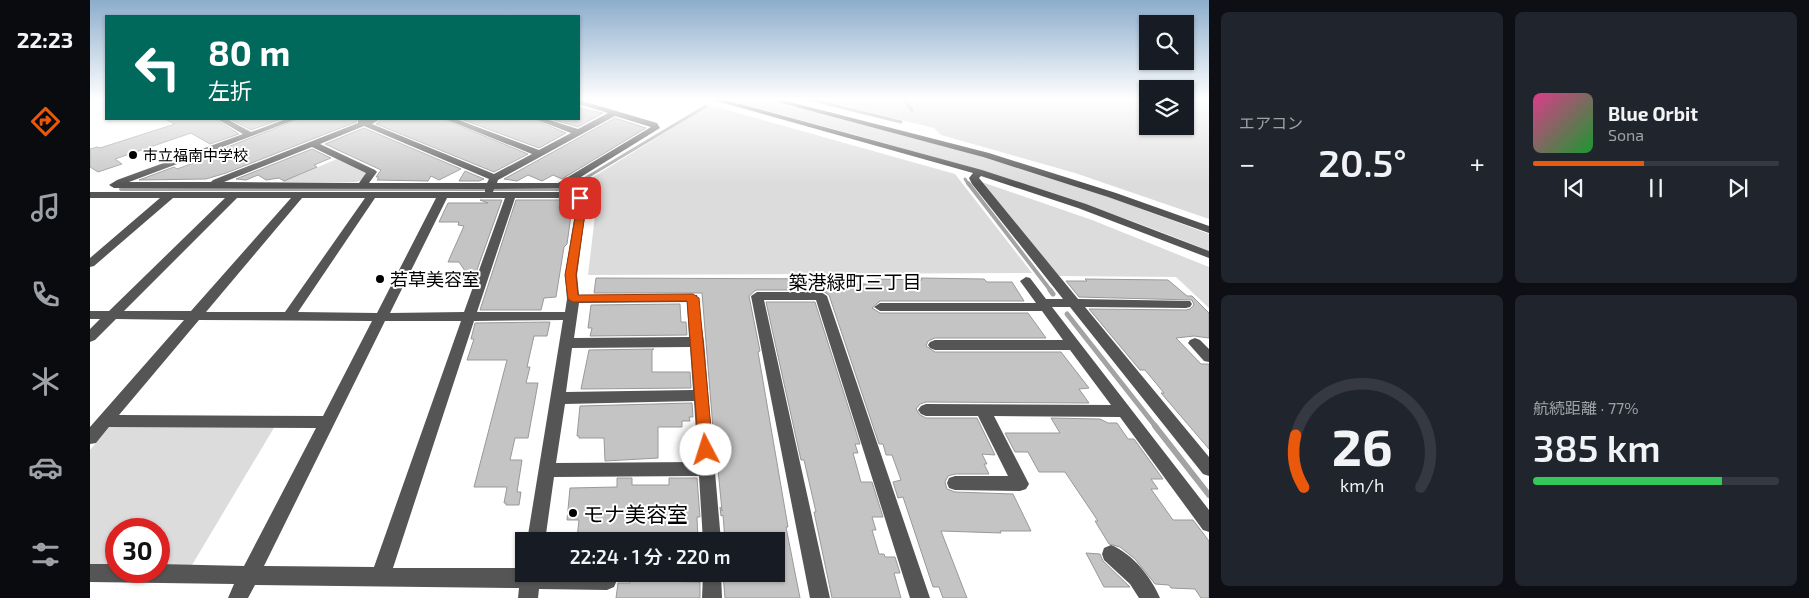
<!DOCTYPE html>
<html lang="ja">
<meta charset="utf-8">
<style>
:root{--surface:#171b24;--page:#20242c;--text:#f1f3f6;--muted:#9ea1a6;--line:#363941;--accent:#ea580c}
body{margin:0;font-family:"Exo 2","Noto Sans JP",sans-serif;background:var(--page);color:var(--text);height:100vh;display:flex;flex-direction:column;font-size:19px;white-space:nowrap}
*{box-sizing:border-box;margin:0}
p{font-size:16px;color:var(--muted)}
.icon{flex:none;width:28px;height:28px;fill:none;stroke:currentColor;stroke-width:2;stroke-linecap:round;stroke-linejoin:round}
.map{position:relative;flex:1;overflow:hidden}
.side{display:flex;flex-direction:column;gap:12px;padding:12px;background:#0d0f14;width:600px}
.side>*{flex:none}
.top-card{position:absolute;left:15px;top:15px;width:475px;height:105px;border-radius:0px;box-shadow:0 1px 4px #0004;background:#00695c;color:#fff;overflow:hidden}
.buttons{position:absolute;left:1049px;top:15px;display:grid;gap:10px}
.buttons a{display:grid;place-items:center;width:55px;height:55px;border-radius:0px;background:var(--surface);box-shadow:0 1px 4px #0004;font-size:25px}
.speed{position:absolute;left:15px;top:518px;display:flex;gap:10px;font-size:25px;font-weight:700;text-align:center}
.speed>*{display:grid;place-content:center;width:65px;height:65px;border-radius:50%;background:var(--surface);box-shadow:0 1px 4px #0004;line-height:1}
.speed .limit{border:8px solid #d22;background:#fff;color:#111}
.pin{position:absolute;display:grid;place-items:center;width:42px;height:42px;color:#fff;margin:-21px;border-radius:10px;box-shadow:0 2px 8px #0006}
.me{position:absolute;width:55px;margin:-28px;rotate:355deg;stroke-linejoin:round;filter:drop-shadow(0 0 4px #0008)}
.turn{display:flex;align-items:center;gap:18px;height:105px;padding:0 20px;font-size:22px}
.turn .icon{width:65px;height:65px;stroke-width:2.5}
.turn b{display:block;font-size:35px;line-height:42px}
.big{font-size:38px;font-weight:600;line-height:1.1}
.side .card{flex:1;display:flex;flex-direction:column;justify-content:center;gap:8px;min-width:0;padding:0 18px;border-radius:8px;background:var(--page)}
.side .dial{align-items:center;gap:0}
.dial svg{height:130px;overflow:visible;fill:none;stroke:var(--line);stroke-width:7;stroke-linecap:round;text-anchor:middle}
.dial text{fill:var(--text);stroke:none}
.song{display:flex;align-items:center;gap:15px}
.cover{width:60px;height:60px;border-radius:8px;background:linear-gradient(135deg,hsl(330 70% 55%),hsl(130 70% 35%))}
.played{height:5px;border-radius:2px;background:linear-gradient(90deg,var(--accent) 45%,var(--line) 45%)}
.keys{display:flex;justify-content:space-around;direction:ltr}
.heat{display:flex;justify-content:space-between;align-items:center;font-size:28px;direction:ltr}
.charge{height:8px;border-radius:4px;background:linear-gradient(90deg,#34c759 77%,var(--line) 0)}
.side .tiles{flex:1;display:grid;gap:12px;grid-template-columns:repeat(2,1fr)}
.trip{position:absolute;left:425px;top:532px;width:270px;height:50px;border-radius:0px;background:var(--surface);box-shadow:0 1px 4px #0004;font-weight:600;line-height:50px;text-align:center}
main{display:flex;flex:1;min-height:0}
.menu{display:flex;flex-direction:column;width:90px;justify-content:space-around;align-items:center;background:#090b0e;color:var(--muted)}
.menu .icon{width:35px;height:35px}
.menu .current{color:var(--accent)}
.menu b{font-size:22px;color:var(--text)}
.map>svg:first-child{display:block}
.green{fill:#dcdcdc}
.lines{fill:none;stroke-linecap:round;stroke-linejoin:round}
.stream-far3{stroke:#a3a3a3;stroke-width:3}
.stream-far2{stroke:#a3a3a3;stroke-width:4}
.stream-far1{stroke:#a3a3a3;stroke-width:5}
.stream{stroke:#a3a3a3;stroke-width:6}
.building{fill:#c4c4c4;stroke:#999}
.minor{fill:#555;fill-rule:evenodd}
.route{fill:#ea580c;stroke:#983908}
.poi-dot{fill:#000;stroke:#fff;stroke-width:2}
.labels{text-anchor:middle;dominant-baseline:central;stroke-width:4;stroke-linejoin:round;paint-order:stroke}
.far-poi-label{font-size:15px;fill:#000;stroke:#fff;text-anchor:start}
.poi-label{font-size:18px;fill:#000;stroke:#fff;text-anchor:start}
.neighbourhood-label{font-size:19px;fill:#000;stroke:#fff}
.near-poi-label{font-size:21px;fill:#000;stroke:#fff;text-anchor:start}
</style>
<main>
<nav class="menu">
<b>22:23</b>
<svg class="icon current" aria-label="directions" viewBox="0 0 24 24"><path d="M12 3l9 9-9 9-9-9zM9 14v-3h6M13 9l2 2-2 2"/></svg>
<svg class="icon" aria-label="music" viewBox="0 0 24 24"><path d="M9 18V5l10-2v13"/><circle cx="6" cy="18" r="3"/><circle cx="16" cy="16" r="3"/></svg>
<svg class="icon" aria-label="phone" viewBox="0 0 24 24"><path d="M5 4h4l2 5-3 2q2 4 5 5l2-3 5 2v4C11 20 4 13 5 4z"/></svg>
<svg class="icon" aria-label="climate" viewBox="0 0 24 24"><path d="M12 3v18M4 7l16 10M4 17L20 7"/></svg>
<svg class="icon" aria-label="car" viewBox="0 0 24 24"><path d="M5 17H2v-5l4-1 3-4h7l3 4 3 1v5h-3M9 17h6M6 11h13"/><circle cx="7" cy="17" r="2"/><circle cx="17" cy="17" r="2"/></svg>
<svg class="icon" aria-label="filters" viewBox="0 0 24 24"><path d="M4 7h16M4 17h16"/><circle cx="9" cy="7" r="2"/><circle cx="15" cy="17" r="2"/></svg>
</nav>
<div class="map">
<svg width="1119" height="598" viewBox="0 0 1119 598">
<rect width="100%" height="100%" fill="#fff"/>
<g class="green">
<path d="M636,100H677L872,151L994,188L1119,234V251C962,186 799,144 636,100Z"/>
<polygon points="730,100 1057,100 1058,126 1095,126 1095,100 1119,100 1119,219 985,173 851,135 844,128"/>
<polygon points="620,105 865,174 942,273 498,275 508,190 482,190"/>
<polygon points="247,159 276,173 272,180 266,182 192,182"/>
<polygon points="889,181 1002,220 1119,267 1119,308 1086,277 969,276"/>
<polygon points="22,424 185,426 102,565 69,565 69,529 26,529 26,564 0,564 0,450"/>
</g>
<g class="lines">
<g class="stream-far3">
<polyline points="722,100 811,122"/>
<polyline points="814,100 822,110"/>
<polyline points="875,179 879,185"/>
<polyline points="484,185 616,106"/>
</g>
<g class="stream-far2">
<polyline points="878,183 961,291"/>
<polyline points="31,189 477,189 486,183"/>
</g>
<g class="stream-far1">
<polyline points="960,290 963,294"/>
<polyline points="977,314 1066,427"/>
</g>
<polyline class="stream" points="1065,426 1119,495"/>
</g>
<g class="building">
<polygon points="489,108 513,113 488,127 461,119 489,119"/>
<polygon points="525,118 556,128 472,179 463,175 452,181 438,175 427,181 414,179"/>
<polygon points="75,119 125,119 149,134 120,144 101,133 25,159 32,164 8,172 0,167 0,149 7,147 10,148 85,124"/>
<polygon points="140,119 191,119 161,130"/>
<polygon points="209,119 267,119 266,122 136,173 116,179 49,180 84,167 87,169 134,152 130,150"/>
<polygon points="292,119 353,119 438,154 404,172 286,124"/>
<polygon points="371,119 443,119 476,133 449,148"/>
<polygon points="274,128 371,169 349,180 341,176 338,181 287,180 289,177 286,177 291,170 235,144"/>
<polygon points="222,149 241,158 224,165 227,167 194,181 189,178 176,180 168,175 156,180 146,179"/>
<polygon points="375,171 394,179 389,181 369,181"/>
<polygon points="390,200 412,200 383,281 372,281 375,271 369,262 358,262 374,226 368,225 369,222 349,222 358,203 398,203"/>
<polygon points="426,200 471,200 469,208 482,208 477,244 474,247 466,297 454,298 451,310 390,310"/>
<polygon points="506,278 748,279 750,284 788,284 785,279 832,280 831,278 894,279 897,282 922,282 934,301 790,301 782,308 790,313 938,313 956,338 845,338 838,341 836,346 845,352 971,352 999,388 989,389 999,403 836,402 830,404 826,409 830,415 836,418 887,418 905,455 892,454 897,464 894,464 899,474 865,474 858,476 855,482 857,489 865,492 923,494 941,531 910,531 911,533 851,531 877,598 853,598 849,587 843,587 813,497 808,498 803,482 811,480 802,455 796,455 793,444 789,444 739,295 731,290 666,290 659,296 670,351 668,352 698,527 696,527 710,598 635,598 633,574 686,574 686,541 635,541 633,515 631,516 630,507 632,511 627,459 625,453 612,293 504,293"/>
<polygon points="995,279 1078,280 1097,296 1102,296 1119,313 1119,338 1104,336 1086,338 1111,364 1119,364 1119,449 1071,393 1074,393 1055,370 1050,370 999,309 1096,310 1100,309 1104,305 1102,300 989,297 976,281 997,281"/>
<polygon points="676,302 725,302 770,444 765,444 768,453 763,453 771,482 782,482 793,517 782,517 786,530 782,530 789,554 794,554 795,557 805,557 810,573 804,573 811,598 742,598 724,512 726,512 714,460 711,460"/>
<polygon points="590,304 591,322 596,322 597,335 500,336 502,328 498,328 501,305"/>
<polygon points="460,322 457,336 444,336 437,367 440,367 436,383 448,383 438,438 425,438 420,460 432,460 427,492 431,492 429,505 416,505 416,503 414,503 417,487 384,487 417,360 377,360 384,339 381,339 385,323"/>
<polygon points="564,349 562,350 562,372 600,372 601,388 491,389 499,350"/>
<polygon points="602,403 603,417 599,417 600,421 592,421 592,427 568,427 568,458 515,461 514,438 489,438 489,436 487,436 490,406"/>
<polygon points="961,418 1010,419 1018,423 1027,423 1038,439 1044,439 1073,479 1061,479 1068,489 1061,489 1083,520 1103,520 1119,541 1119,598 1111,598 1105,589 1081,588 1079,585 1065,584 1045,559 1030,547 1019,544 1005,521 1008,521 975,472 949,472 938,452 925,452 915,433 970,433"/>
<polygon points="527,478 542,478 542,485 579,485 579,478 607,478 610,517 607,517 608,541 513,541 513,539 487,538 489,520 477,520 480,488 527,487"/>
<polygon points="996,553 1010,554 1013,561 1040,587 1014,587"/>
<polygon points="540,574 573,574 573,581 610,582 610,598 526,598 528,583 540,583"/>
</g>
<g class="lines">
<g class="minor">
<path d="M489,100L567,123L570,128L473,188L404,189L403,192H483L497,200L487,275L489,295H607L614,342L624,465L626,469L625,472L631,541H613L609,476L464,477L455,541H437L473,320L384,321L303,568H434V574H524L527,580L524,587L517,590L449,589L448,598H428L429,588L165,585L158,598H138L144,584L0,582V564H26V571H69V564L154,566L226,428L19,427L6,443L0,444V427L94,320L26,319L5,340L0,342V329L10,319H0V311H19L135,198H83L4,266L0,267V258L70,198H0V192H395V189L24,188L19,185L27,180L153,134L127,119H137L161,132L196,119H207L39,182H121L123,180L268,123V120L290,119L282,124L404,174L442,154L355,119H366L449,150L481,133L445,119H456L488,129L518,113L489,104ZM525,116L561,127L468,183H407L408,180ZM274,126L399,179L397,183H279L287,172L285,170L230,144ZM222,147L276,173L269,183L134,182ZM147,198H201L101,311H34ZM212,198H275L195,312H116ZM285,198H346L287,313L208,312ZM357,198H415L374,312L300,313ZM425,198H481L487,201L475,275L477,299L475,312H387ZM597,302L599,337L484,338L489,303ZM109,320L282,321L233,416L29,415ZM295,321H371L284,567L174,566ZM600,347L603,390L476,392L482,348ZM604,401L608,462L466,463L475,404Z"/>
<polygon points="623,100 635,100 892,170 996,204 1119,251 1119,258 988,208 891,176 889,178 988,299 1100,301 1102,304 1100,307 1096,308 995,307 1119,457 1119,476 1113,474 980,307 962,307 1119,510 1119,532 1113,530 1030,417 904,416 939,484 936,489 930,491 865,490 859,488 857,483 859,478 865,476 918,476 888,416 836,416 831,414 828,410 831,406 836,404 1021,405 980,350 845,350 840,348 838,345 840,342 845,340 973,340 952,311 790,311 784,307 790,303 946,303 930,281 936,277 940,278 956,299 973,299 882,184 879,178 883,173"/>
<polygon points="680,100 692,100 899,153 1026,193 1119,226 1119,233 1018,197 893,157"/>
<polygon points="667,292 731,292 737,296 840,598 820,598 726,300 674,300 740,598 720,598 661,296"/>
<polygon points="1105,338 1110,340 1119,349 1119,362 1114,361 1098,343 1100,340"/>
<path d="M1021,545C1043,554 1061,577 1070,598H1049L1040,584L1014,560L1012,554L1014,548Z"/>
<polygon points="613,574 631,574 632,598 612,598"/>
</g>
</g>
<linearGradient id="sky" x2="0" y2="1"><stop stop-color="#8cadcc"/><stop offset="0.54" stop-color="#fff"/><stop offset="1" stop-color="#fff" stop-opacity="0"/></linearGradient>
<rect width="1119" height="184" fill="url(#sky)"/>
<polygon class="route" points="490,195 497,200 486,275 488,295 603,294 609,298 623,450 621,455 616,456 611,455 609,450 597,301 483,302 478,299 475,275 488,201 486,198"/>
<g class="poi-dot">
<circle cx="43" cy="155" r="5"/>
<circle cx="290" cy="279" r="5"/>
<circle cx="483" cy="513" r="5"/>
</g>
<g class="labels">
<g class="far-poi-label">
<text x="53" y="155">市立福南中学校</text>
</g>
<g class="poi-label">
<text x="300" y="279">若草美容室</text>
</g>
<g class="neighbourhood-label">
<text x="765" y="281">築港緑町三丁目</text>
</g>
<g class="near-poi-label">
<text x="493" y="513">モナ美容室</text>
</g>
</g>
</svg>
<div class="buttons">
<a><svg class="icon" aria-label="search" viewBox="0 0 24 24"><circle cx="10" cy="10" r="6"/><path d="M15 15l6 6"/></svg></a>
<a><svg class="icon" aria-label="layers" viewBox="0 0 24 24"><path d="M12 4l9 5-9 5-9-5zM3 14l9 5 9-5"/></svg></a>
</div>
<div class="speed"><div class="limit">30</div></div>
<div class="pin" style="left:490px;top:198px;background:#d93025"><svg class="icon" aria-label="arrive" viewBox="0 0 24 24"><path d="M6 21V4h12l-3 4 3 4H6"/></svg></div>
<svg class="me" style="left:616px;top:450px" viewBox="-20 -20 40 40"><circle r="19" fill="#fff"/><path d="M0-13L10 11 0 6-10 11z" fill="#ea580c"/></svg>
<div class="trip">22:24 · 1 分 · 220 m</div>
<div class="top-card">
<div class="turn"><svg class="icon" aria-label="left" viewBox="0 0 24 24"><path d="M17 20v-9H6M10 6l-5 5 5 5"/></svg><div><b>80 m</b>左折</div></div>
</div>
</div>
<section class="side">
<div class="tiles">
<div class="card"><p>エアコン</p>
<div class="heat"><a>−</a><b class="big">20.5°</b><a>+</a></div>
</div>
<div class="card">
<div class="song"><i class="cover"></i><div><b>Blue Orbit</b><p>Sona</p></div></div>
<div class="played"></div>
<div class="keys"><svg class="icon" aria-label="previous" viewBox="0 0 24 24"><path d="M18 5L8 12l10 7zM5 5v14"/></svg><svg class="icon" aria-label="pause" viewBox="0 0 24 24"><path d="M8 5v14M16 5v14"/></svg><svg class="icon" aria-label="next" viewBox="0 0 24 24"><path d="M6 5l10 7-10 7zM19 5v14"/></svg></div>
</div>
<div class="card dial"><svg viewBox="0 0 100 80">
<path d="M14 69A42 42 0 1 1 86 69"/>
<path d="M14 69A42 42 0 0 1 9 37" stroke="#ea580c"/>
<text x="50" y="56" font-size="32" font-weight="700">26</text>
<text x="50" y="72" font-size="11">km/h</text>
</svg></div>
<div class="card"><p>航続距離 · 77%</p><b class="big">385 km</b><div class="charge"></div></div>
</div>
</section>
</main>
